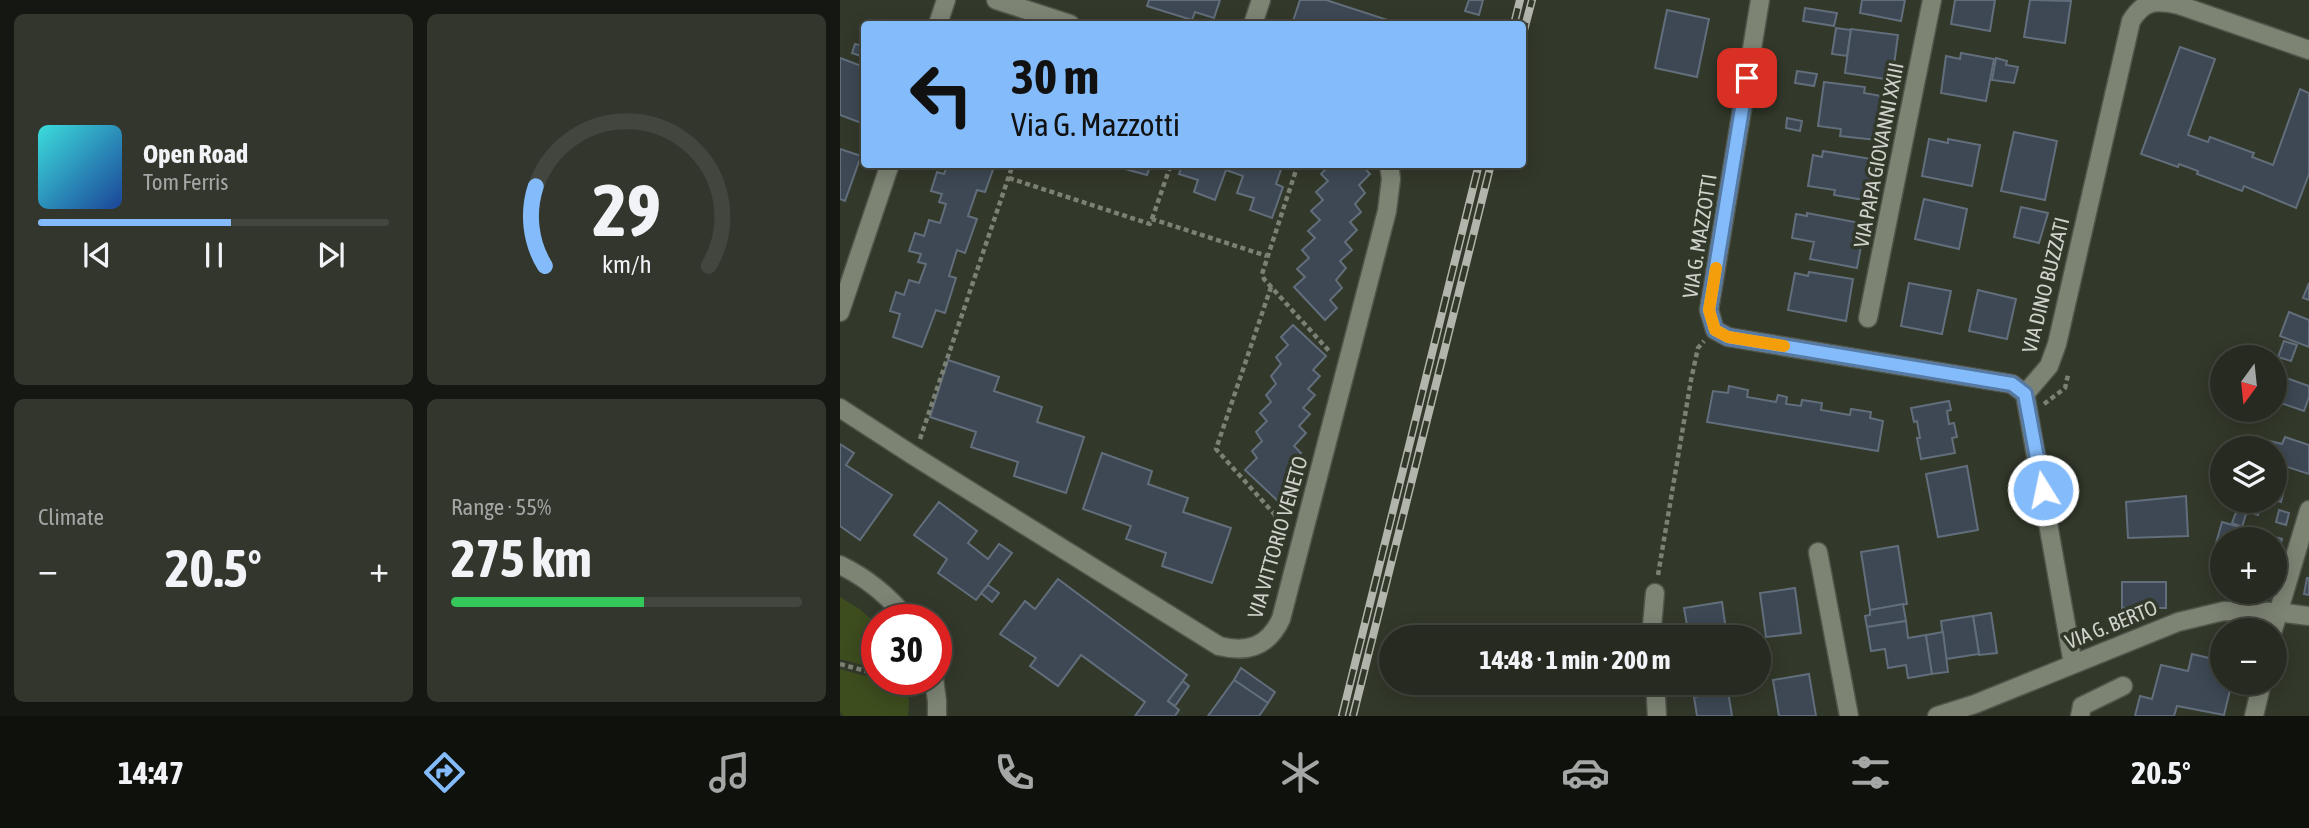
<!DOCTYPE html>
<meta charset="utf-8">
<style>
:root{--surface:#262a20;--page:#32362d;--text:#f1f3f6;--muted:#a4a7a5;--line:#42463e;--accent:#84bcfb}
body{margin:0;font-family:"Asap Condensed",sans-serif;background:var(--page);color:var(--text);height:100vh;display:flex;flex-direction:column;font-size:26px;white-space:nowrap}
*{box-sizing:border-box;margin:0}
p{font-size:23px;color:var(--muted)}
.icon{flex:none;width:38px;height:38px;fill:none;stroke:currentColor;stroke-width:2;stroke-linecap:round;stroke-linejoin:round}
.map{position:relative;flex:1;overflow:hidden}
.panel{display:flex;flex-direction:column;gap:14px;padding:14px;background:#151712;width:840px}
.panel>*{flex:none}
.hud{position:absolute;left:21px;top:21px;width:665px;height:147px;border-radius:7px;box-shadow:0 4px 18px #0003,0 0 0 2px var(--line);background:#84bcfb;color:#111;overflow:hidden}
.needle{width:46px;rotate:195deg}
.buttons{position:absolute;left:1370px;top:345px;display:grid;gap:14px}
.buttons a{display:grid;place-items:center;width:77px;height:77px;border-radius:50%;background:var(--surface);box-shadow:0 4px 18px #0003,0 0 0 2px var(--line);font-size:35px}
.speed{position:absolute;left:21px;top:604px;display:flex;gap:14px;font-size:35px;font-weight:700;text-align:center}
.speed>*{display:grid;place-content:center;width:91px;height:91px;border-radius:50%;background:var(--surface);box-shadow:0 4px 18px #0003,0 0 0 2px var(--line);line-height:1}
.speed .limit{border:10px solid #d22;background:#fff;color:#111}
.pin{position:absolute;display:grid;place-items:center;width:60px;height:60px;color:#fff;margin:-30px;border-radius:14px;box-shadow:0 4px 10px #0006}
.me{position:absolute;width:77px;margin:-38px;rotate:350deg;stroke-linejoin:round;filter:drop-shadow(0 0 5px #0008)}
.turn{display:flex;align-items:center;gap:24px;height:147px;padding:0 35px;font-size:32px}
.turn .icon{width:91px;height:91px;stroke-width:2.5}
.turn b{display:block;font-size:49px;line-height:60px}
.big{font-size:52px;font-weight:700;line-height:1.1}
.panel .widget{flex:1;display:flex;flex-direction:column;justify-content:center;gap:10px;min-width:0;padding:0 24px;border-radius:10px;background:var(--page)}
.panel .dial{align-items:center;gap:0}
.dial svg{height:182px;overflow:visible;fill:none;stroke:var(--line);stroke-width:7;stroke-linecap:round;text-anchor:middle}
.dial text{fill:var(--text);stroke:none}
.song{display:flex;align-items:center;gap:21px}
.cover{width:84px;height:84px;border-radius:10px;background:linear-gradient(135deg,hsl(180 70% 55%),hsl(220 70% 35%))}
.played{height:7px;border-radius:4px;background:linear-gradient(90deg,var(--accent) 55%,var(--line) 55%)}
.keys{display:flex;justify-content:space-around;direction:ltr}
.heat{display:flex;justify-content:space-between;align-items:center;font-size:38px;direction:ltr}
.charge{height:10px;border-radius:5px;background:linear-gradient(90deg,#34c759 55%,var(--line) 0)}
.panel .tiles{flex:1;display:grid;gap:14px;grid-template-columns:repeat(2,1fr)}
.trip{position:absolute;left:539px;top:625px;width:392px;height:70px;border-radius:35px;background:var(--surface);box-shadow:0 4px 18px #0003,0 0 0 2px var(--line);font-weight:700;line-height:70px;text-align:center}
.menu{display:flex;height:112px;justify-content:space-around;align-items:center;background:#0f110d;color:var(--muted)}
.menu .icon{width:49px;height:49px}
.menu .current{color:var(--accent)}
.menu b{font-size:32px;color:var(--text)}
main{display:flex;flex:1;min-height:0}
.map>svg:first-child{display:block}
.green{fill:#3d4d1e}
.building{fill:#3d4854;stroke:#626e7b;stroke-width:2}
.lines{fill:none;stroke-linecap:round;stroke-linejoin:round}
.minor-casing{stroke:#50554a;stroke-width:21}
.path{stroke:#7c8176;stroke-width:4.5;stroke-dasharray:5 3.5;stroke-linecap:butt}
.minor{stroke:#7d8474;stroke-width:18}
.rail-casing{stroke:#b1b5ac;stroke-width:8}
.rail{stroke:#32382a;stroke-width:5;stroke-dasharray:16;stroke-linecap:butt}
.route-casing{stroke:#567aa3;stroke-width:18}
.route{stroke:#84bcfb;stroke-width:12}
.slow{stroke:#f59e0b;stroke-width:12}
.labels{text-anchor:middle;dominant-baseline:central;stroke-width:7;stroke-linejoin:round;paint-order:stroke}
.street-label{font-size:21px;fill:#cfd3cb;stroke:#32382a}
</style>
<main>
<section class="panel">
<div class="tiles">
<div class="widget">
<div class="song"><i class="cover"></i><div><b>Open Road</b><p>Tom Ferris</p></div></div>
<div class="played"></div>
<div class="keys"><svg class="icon" aria-label="previous" viewBox="0 0 24 24"><path d="M18 5L8 12l10 7zM5 5v14"/></svg><svg class="icon" aria-label="pause" viewBox="0 0 24 24"><path d="M8 5v14M16 5v14"/></svg><svg class="icon" aria-label="next" viewBox="0 0 24 24"><path d="M6 5l10 7-10 7zM19 5v14"/></svg></div>
</div>
<div class="widget dial"><svg viewBox="0 0 100 80">
<path d="M14 69A42 42 0 1 1 86 69"/>
<path d="M14 69A42 42 0 0 1 10 34" stroke="#84bcfb"/>
<text x="50" y="56" font-size="32" font-weight="700">29</text>
<text x="50" y="72" font-size="11">km/h</text>
</svg></div>
<div class="widget"><p>Climate</p>
<div class="heat"><a>−</a><b class="big">20.5°</b><a>+</a></div>
</div>
<div class="widget"><p>Range · 55%</p><b class="big">275 km</b><div class="charge"></div></div>
</div>
</section>
<div class="map">
<svg width="1469" height="716" viewBox="0 0 1469 716">
<rect width="100%" height="100%" fill="#32382a"/>
<g class="green">
<polygon points="0,597 18,608 37,624 37,669 0,659"/>
<polygon points="0,669 58,685 67,683 69,702 68,716 4,716 0,712"/>
</g>
<g class="building">
<polygon points="309,0 380,0 374,18 355,12 352,20 307,6"/>
<polygon points="460,0 486,0 554,22 553,24 452,24"/>
<polygon points="629,0 643,0 639,15 625,11"/>
<polygon points="1022,0 1065,0 1061,21 1020,13"/>
<polygon points="1115,0 1155,0 1150,31 1111,24"/>
<polygon points="1190,0 1231,1 1225,43 1184,37"/>
<polygon points="965,8 997,13 994,26 963,21"/>
<polygon points="827,10 869,19 857,77 815,68"/>
<polygon points="996,28 1011,30 1007,56 992,54"/>
<polygon points="1011,29 1058,35 1052,80 1005,73"/>
<polygon points="15,44 24,46 24,57 12,53"/>
<polygon points="1340,47 1375,59 1348,135 1368,142 1370,137 1414,153 1412,157 1433,165 1460,89 1469,93 1469,174 1456,208 1404,186 1402,191 1357,174 1358,171 1339,164 1338,167 1301,154"/>
<polygon points="1121,53 1154,59 1146,101 1101,93 1106,56 1120,59"/>
<polygon points="0,58 24,67 24,124 0,115"/>
<polygon points="1156,58 1167,61 1166,65 1178,67 1174,83 1152,80"/>
<polygon points="957,71 977,74 974,86 955,83"/>
<polygon points="984,82 1025,87 1024,93 1047,97 1043,127 1037,127 1036,140 1000,136 1001,129 978,126"/>
<polygon points="947,118 962,121 960,131 946,128"/>
<polygon points="1174,132 1217,141 1205,200 1161,191"/>
<polygon points="1089,139 1108,143 1108,139 1140,145 1132,186 1082,176"/>
<polygon points="0,149 21,156 5,201 0,199"/>
<polygon points="983,151 1037,160 1030,201 994,195 995,190 968,186 973,155 982,157"/>
<polygon points="108,164 129,167 130,164 155,164 145,192 137,190 128,216 137,219 125,253 117,250 109,276 116,278 105,313 96,310 82,347 53,337 60,314 50,311 56,292 64,295 69,280 79,283 86,264 78,262 81,254 69,251 75,233 84,236 89,220 100,223 106,204 99,202 102,194 91,191 97,172 104,174"/>
<polygon points="286,164 311,164 307,175 285,169"/>
<polygon points="343,164 443,164 436,184 443,187 432,218 410,210 414,198 397,193 403,176 386,170 375,200 354,192 358,180 339,174"/>
<polygon points="491,164 521,164 530,174 519,185 525,193 515,204 521,212 510,222 517,230 505,242 512,250 500,261 506,268 496,280 502,288 490,300 497,308 485,320 454,287 465,277 457,269 469,258 462,250 475,238 468,231 480,220 471,211 483,200 476,192 488,181 481,174"/>
<polygon points="1084,199 1127,209 1119,249 1075,239"/>
<polygon points="1181,207 1208,213 1199,243 1174,237"/>
<polygon points="967,213 1025,224 1017,268 970,259 974,242 952,238 956,214 967,216"/>
<polygon points="969,272 1013,279 1006,321 948,310 955,273 968,276"/>
<polygon points="1069,283 1111,291 1102,334 1061,326"/>
<polygon points="1469,283 1469,300 1463,298"/>
<polygon points="1138,290 1176,299 1167,339 1129,331"/>
<polygon points="1449,312 1469,320 1469,347 1440,336"/>
<polygon points="453,325 486,356 473,370 480,376 468,389 475,395 463,408 470,414 459,426 466,433 454,446 461,453 449,465 457,472 445,484 451,490 440,503 405,470 417,458 412,451 422,441 416,432 427,421 420,413 431,402 426,395 436,384 431,376 441,364 436,357 448,345 441,337"/>
<polygon points="1444,341 1457,345 1451,361 1438,357"/>
<polygon points="108,360 159,377 154,391 202,407 197,422 244,437 226,493 174,476 178,462 131,447 136,432 90,417"/>
<polygon points="1435,374 1469,386 1469,397 1464,411 1441,403 1440,406 1435,404"/>
<polygon points="889,386 908,390 907,397 936,402 938,395 947,397 946,404 961,406 962,400 982,403 981,410 1010,415 1011,409 1031,412 1030,418 1043,421 1038,451 867,422 873,391 888,393"/>
<polygon points="1109,401 1111,410 1107,411 1109,424 1114,423 1117,437 1112,438 1115,453 1081,459 1077,438 1080,438 1077,421 1074,422 1071,408"/>
<polygon points="1406,437 1429,444 1430,441 1442,444 1445,437 1469,445 1469,474 1435,463 1435,448 1403,448"/>
<polygon points="0,444 14,453 6,465 52,495 20,540 0,526"/>
<polygon points="262,453 312,471 308,484 348,498 343,512 391,528 372,583 322,566 326,553 286,539 291,526 243,509"/>
<polygon points="1127,466 1138,530 1098,537 1086,474"/>
<polygon points="1435,483 1445,486 1441,502 1435,500"/>
<polygon points="1346,496 1348,536 1288,538 1286,502"/>
<polygon points="1396,500 1423,500 1418,515 1407,511 1402,527 1392,523 1398,507 1395,506"/>
<polygon points="99,502 137,531 128,543 148,559 159,544 172,553 136,600 98,573 107,559 74,535"/>
<polygon points="1439,510 1449,513 1446,525 1436,522"/>
<polygon points="1382,522 1442,539 1435,565 1435,539 1382,539 1382,552 1374,550"/>
<polygon points="1058,546 1067,604 1030,610 1021,552"/>
<polygon points="1467,578 1469,578 1469,595 1464,594"/>
<polygon points="218,579 347,675 328,701 339,710 335,716 295,716 305,702 241,655 218,686 190,666 196,658 160,634 185,601 195,609"/>
<rect x="1282" y="582" width="44" height="26"/>
<polygon points="148,585 159,593 152,602 141,593"/>
<polygon points="955,588 961,633 926,637 920,593"/>
<polygon points="882,602 887,637 849,637 844,608"/>
<polygon points="1063,604 1066,621 1027,627 1025,616 1030,615 1030,610"/>
<polygon points="1151,613 1157,653 1139,655 1133,616"/>
<polygon points="1133,616 1139,654 1106,659 1101,621"/>
<polygon points="1066,621 1068,638 1086,635 1092,674 1068,678 1066,665 1048,668 1045,649 1031,651 1027,627"/>
<polygon points="1103,632 1108,672 1092,674 1086,635"/>
<polygon points="1352,654 1382,661 1382,682 1392,682 1384,715 1337,706 1334,716 1295,716 1300,696 1312,699 1321,665 1348,671"/>
<polygon points="401,668 435,692 428,703 394,680"/>
<polygon points="969,674 976,716 939,716 933,680"/>
<polygon points="394,680 428,703 419,716 368,716"/>
<polygon points="343,681 349,686 335,706 328,701"/>
<polygon points="888,691 892,716 857,716 854,697"/>
</g>
<g class="lines">
<defs>
<g id="minor">
<polyline points="156,0 230,24"/>
<polyline points="920,0 869,310 875,330 888,337 1172,384 1185,394"/>
<polyline points="98,24 106,0"/>
<polyline points="413,24 421,0"/>
<polyline points="0,312 50,164"/>
<polyline points="1028,318 1092,0"/>
<path d="M0,408L74,456L379,646C407,653 428,647 441,619L547,211L551,179L549,164"/>
<polyline points="978,552 1009,716"/>
<path d="M0,565C27,578 49,596 68,620"/>
<polyline points="1433,630 1469,510"/>
<polyline points="811,637 815,593"/>
<path d="M1233,664L1185,394L1209,366L1217,344L1291,21C1304,0 1315,0 1339,5L1469,50"/>
<polyline points="94,679 97,701 97,716"/>
<polyline points="815,682 817,716"/>
<polyline points="1097,716 1135,704 1338,622 1384,611 1437,612 1469,616"/>
<polyline points="1240,716 1242,706 1283,686"/>
<polyline points="1414,716 1422,682"/>
</g>
</defs>
<use href="#minor" class="minor-casing"/>
<g class="path">
<polyline points="458,164 422,274 424,279 490,352"/>
<polyline points="169,178 310,224 312,219 427,256"/>
<polyline points="312,219 331,164"/>
<polyline points="431,287 376,449 445,526"/>
<polyline points="1204,404 1225,388 1228,375"/>
<polyline points="80,439 173,164"/>
<polyline points="818,575 851,380 858,348 864,341"/>
<polyline points="0,664 37,674"/>
<polyline points="55,679 63,679"/>
</g>
<use href="#minor" class="minor"/>
<defs>
<g id="rail">
<polyline points="674,24 680,0"/>
<polyline points="682,38 692,0"/>
<polyline points="502,716 639,164"/>
<polyline points="513,716 651,164"/>
</g>
</defs>
<use href="#rail" class="rail-casing"/>
<use href="#rail" class="rail"/>
</g>
<g class="lines">
<defs>
<polyline id="route" points="907,78 869,310 875,330 888,337 1172,384 1185,394 1203,490"/>
</defs>
<use href="#route" class="route-casing"/>
<use href="#route" class="route"/>
<polyline class="slow" points="876,268 869,310 875,330 888,337 944,346"/>
</g>
<g class="labels">
<g class="street-label">
<text transform="translate(1038 155) rotate(-79)">VIA PAPA GIOVANNI XXIII</text>
<text transform="translate(859 236) rotate(-81)">VIA G. MAZZOTTI</text>
<text transform="translate(1205 285) rotate(-76)">VIA DINO BUZZATI</text>
<text transform="translate(437 537) rotate(-74)">VIA VITTORIO VENETO</text>
<text transform="translate(1271 624) rotate(-22)">VIA G. BERTO</text>
</g>
</g>
</svg>
<div class="buttons">
<a><svg class="needle" viewBox="-14 -14 28 28"><path d="M0-13l5 13h-10z" fill="#e53935"/><path d="M0 13l5-13h-10z" fill="#a4a7a5"/></svg></a>
<a><svg class="icon" aria-label="layers" viewBox="0 0 24 24"><path d="M12 4l9 5-9 5-9-5zM3 14l9 5 9-5"/></svg></a>
<a>+</a>
<a>−</a>
</div>
<div class="speed"><div class="limit">30</div></div>
<div class="pin" style="left:907px;top:78px;background:#d93025"><svg class="icon" aria-label="arrive" viewBox="0 0 24 24"><path d="M6 21V4h12l-3 4 3 4H6"/></svg></div>
<svg class="me" style="left:1203px;top:490px" viewBox="-20 -20 40 40"><circle r="17" fill="#84bcfb" stroke="#fff" stroke-width="3"/><path d="M0-11L8 9 0 5-8 9z" fill="#fff"/></svg>
<div class="trip">14:48 · 1 min · 200 m</div>
<div class="hud">
<div class="turn"><svg class="icon" aria-label="left" viewBox="0 0 24 24"><path d="M17 20v-9H6M10 6l-5 5 5 5"/></svg><div><b>30 m</b>Via G. Mazzotti</div></div>
</div>
</div>
</main>
<nav class="menu">
<b>14:47</b>
<svg class="icon current" aria-label="directions" viewBox="0 0 24 24"><path d="M12 3l9 9-9 9-9-9zM9 14v-3h6M13 9l2 2-2 2"/></svg>
<svg class="icon" aria-label="music" viewBox="0 0 24 24"><path d="M9 18V5l10-2v13"/><circle cx="6" cy="18" r="3"/><circle cx="16" cy="16" r="3"/></svg>
<svg class="icon" aria-label="phone" viewBox="0 0 24 24"><path d="M5 4h4l2 5-3 2q2 4 5 5l2-3 5 2v4C11 20 4 13 5 4z"/></svg>
<svg class="icon" aria-label="climate" viewBox="0 0 24 24"><path d="M12 3v18M4 7l16 10M4 17L20 7"/></svg>
<svg class="icon" aria-label="car" viewBox="0 0 24 24"><path d="M5 17H2v-5l4-1 3-4h7l3 4 3 1v5h-3M9 17h6M6 11h13"/><circle cx="7" cy="17" r="2"/><circle cx="17" cy="17" r="2"/></svg>
<svg class="icon" aria-label="filters" viewBox="0 0 24 24"><path d="M4 7h16M4 17h16"/><circle cx="9" cy="7" r="2"/><circle cx="15" cy="17" r="2"/></svg>
<b>20.5°</b>
</nav>
